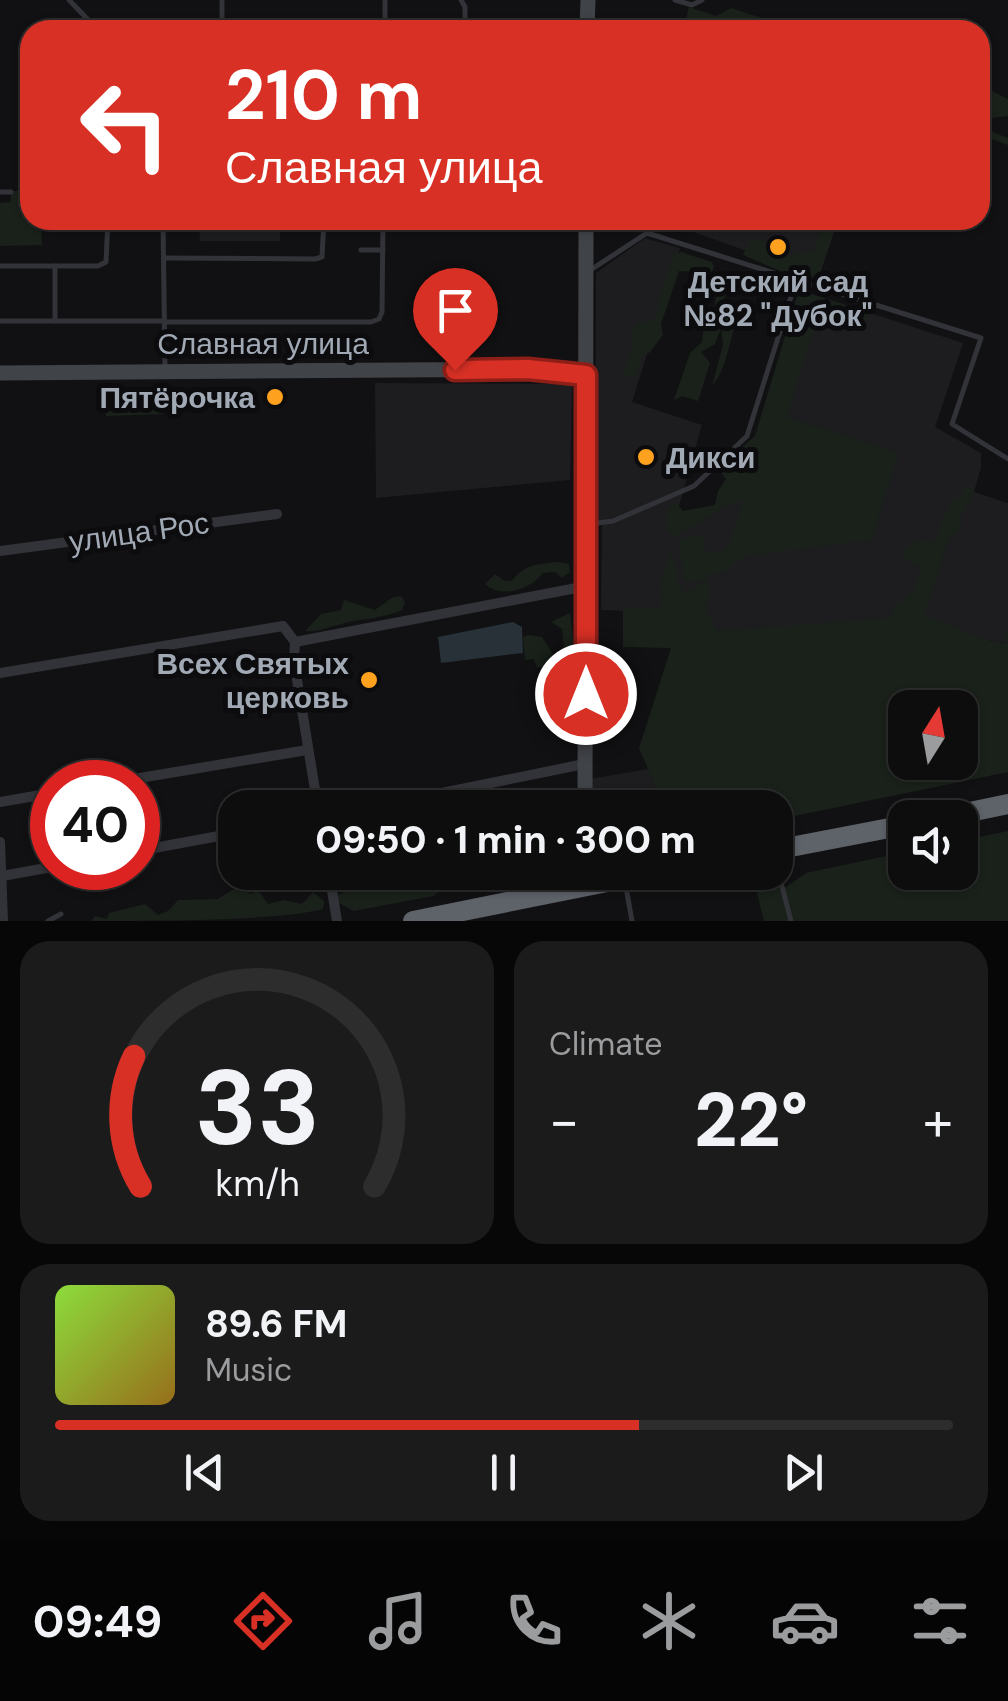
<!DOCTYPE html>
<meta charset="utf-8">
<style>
:root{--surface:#0d0d0e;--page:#1b1b1c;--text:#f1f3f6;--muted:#9a9c9e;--line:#2d2d2e;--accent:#d93025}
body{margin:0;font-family:"DM Sans",sans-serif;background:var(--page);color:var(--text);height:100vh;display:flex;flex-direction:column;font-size:38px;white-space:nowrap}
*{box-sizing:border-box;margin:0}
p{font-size:32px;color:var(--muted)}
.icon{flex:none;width:55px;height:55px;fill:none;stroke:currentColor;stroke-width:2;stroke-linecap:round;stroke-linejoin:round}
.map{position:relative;height:921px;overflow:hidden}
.sheet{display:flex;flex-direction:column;gap:20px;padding:20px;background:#070708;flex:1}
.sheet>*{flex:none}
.banner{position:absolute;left:20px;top:20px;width:970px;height:210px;border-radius:30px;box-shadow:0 2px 8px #0004,0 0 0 2px var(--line);background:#d93025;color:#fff;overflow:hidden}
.needle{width:65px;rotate:11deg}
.buttons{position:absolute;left:888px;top:690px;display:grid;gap:20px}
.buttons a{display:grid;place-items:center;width:90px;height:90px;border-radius:20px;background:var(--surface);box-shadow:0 2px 8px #0004,0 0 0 2px var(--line);font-size:50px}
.speed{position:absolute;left:30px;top:760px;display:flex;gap:20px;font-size:50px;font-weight:700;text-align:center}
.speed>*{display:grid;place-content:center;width:130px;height:130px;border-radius:50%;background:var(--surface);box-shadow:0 2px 8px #0004,0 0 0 2px var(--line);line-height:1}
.speed .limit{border:15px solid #d22;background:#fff;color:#111}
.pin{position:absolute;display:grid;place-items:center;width:85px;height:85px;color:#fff;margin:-102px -42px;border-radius:50% 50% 50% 0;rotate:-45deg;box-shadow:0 0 10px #0007}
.pin .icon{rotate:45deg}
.me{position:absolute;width:110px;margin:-55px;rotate:0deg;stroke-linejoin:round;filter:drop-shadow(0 0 8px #0008)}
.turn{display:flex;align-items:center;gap:35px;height:210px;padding:0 40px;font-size:45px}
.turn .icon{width:130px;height:130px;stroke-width:2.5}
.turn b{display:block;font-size:70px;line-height:85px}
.big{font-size:75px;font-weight:800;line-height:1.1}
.sheet .card{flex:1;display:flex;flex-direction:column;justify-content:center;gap:15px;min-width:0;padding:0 35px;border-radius:30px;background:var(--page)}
.sheet .dial{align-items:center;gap:0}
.dial svg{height:260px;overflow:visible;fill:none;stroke:var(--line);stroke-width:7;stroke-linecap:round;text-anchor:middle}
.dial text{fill:var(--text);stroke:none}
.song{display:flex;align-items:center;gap:30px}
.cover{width:120px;height:120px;border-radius:15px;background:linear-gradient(135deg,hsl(90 70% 55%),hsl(40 70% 35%))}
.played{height:10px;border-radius:5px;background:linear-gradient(90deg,var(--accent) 65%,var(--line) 65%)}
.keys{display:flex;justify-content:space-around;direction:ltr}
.heat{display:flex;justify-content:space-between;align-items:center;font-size:55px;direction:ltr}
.sheet .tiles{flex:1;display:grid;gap:20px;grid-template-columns:1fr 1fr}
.card:last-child{grid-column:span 2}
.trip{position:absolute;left:218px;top:790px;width:575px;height:100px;border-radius:30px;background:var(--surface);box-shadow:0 2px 8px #0004,0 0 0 2px var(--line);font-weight:800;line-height:100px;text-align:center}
.dock{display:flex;height:160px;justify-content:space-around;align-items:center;background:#050506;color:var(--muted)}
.dock .icon{width:70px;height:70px}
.dock .selected{color:var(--accent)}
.dock b{font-size:45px;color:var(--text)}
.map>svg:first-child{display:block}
.built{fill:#1d1d20}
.green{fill:#19211a;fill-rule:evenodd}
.water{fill:#273137}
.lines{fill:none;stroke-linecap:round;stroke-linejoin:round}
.lane{stroke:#323338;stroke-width:5}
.street{stroke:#323338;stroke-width:10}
.secondary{stroke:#404348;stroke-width:15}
.highway{stroke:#5e6269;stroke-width:20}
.route-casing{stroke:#8d1f18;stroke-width:25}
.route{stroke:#d93025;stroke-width:18}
.poi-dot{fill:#fea11e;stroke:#0c0c0e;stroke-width:4}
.labels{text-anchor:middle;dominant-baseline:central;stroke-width:10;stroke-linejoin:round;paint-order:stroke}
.poi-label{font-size:30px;font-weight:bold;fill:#a1a9b5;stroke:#0c0c0e;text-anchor:end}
.street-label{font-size:30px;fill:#a1a9b5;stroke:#0c0c0e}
</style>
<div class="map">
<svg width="1008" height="921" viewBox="0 0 1008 921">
<rect width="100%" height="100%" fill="#111113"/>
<g class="built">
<polygon points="171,220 280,220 280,241 200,241 199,226 171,225"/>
<polygon points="660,220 831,220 811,274"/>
<polygon points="645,238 680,248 632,402 702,425 673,527 742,493 805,292 963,343 935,427 981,453 981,467 974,492 1008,503 1008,627 1005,643 983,639 725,632 668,636 668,612 601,610 602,525 595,513 596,273"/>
<polygon points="375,383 572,384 570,480 376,498"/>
<polygon points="648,769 664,807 589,808 590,779"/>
</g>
<g class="green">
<polygon points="689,7 716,16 731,8 799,30 711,30 712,25 700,21 683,30"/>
<polygon points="980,85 1008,99 1008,116 991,118 990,131 1008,138 1008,145 980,135"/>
<polygon points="11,191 30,191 30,220 41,221 42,245 0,246 0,203 11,202"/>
<polygon points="824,220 838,220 820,274 812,278 802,270 792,276 743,255 751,239 773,243 788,258 796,253 814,252"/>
<polygon points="681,252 712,262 714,267 711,273 679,271 661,324 663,335 649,353 644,353 634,379 626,376 624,370 632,351 631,330 639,322 654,320 673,255"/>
<path d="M731,273L734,277L723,301L721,319L729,306L741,312C728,336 730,365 712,386L723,345L721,328L715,344L701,352L710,363L698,401L682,396L674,400L690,353L702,342L706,314L714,309L717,292Z"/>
<polygon points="805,292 868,312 865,320 849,326 818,315 787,417 899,454 871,540 744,556 726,572 708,574 706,580 683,582 679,538 703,535 705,551 721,553 729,544 742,502 733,502 677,536 666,532 667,511 672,504 677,504 683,511 715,505 718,491 726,479 720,471 721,466 755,436 798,293"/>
<polygon points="163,391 163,414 106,416 106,395"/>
<path d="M967,485L974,492L960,517L962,523L957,534L949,537L924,614L983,639L1004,643L1008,627V772L775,820V808L664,807L639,748L671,648L623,647V608L661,607L662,576L670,551L679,574L677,583L685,593L707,581L711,593L705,608L717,631L890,618L894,606L913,591L921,567L903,557L905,547L920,540L936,542L943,516L950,510V501L960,496ZM905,708H960V762H905Z"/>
<path d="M557,562L569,564L570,572L562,578L555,572L543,573C530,590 501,599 485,584L495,574L505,581L513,580C523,565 539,564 557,562Z"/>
<path d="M401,596L405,602L402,610C380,620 359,618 338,625C325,628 319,632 305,631L321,614L341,610L344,600L375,610L393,597Z"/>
<polygon points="570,613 577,673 569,685 556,664 537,668 534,659 525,660 523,637 528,635 542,637 555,657 560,656 564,646 562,629 551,622"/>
<polygon points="1008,831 1008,921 764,921 752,874 782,890 806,873 905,852 905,872 960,872 960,841"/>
<polygon points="446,873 465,873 460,885 448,885 433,896 354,911 337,902 337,895 365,885 391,891 418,879 445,876"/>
<path d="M235,888L251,894L258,890L268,904L284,900L302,904L313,892L324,901L323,909C280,921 146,921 91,921L95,916L107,919L109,913L145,904L158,915L168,911L178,900L218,899Z"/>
</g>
<polygon class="water" points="513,622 522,627 523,653 441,663 438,637"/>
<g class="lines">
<g class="lane">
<polyline points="69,0 98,30"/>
<polyline points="461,0 465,7 465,30"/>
<polyline points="675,0 692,5 702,0"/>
<polyline points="222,30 222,0"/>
<polyline points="385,30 385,0"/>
<polyline points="0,192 11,192"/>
<polyline points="108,220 106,262 98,266 55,266 55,321 164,321"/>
<polyline points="163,220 165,367"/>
<polyline points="361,250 383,250"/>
<polyline points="164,258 315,259 322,257 324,220"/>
<polyline points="0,266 55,266"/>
<polyline points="589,271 647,233 981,338 952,424 1008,459"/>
<polyline points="0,321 55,321"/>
<polyline points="164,322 371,322 379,319 382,312 383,220"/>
<polyline points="590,524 613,521 694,486 747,436 796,281"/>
<polyline points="775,859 791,921"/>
<polyline points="625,882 632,921"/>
<polyline points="48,921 61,914"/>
</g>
<g class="street">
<polyline points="0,551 277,514"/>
<polyline points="295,642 587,586"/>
<polyline points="295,642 294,661 318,808"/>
<polyline points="0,673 283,626 295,642"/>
<polyline points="116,782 307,750"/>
<polyline points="0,802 52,793"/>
<polyline points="368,808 584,764"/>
<polyline points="0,842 3,921"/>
<polyline points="138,851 235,833"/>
<polyline points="329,872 337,921"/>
<polyline points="2,876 52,867"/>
</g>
<g class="secondary">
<polyline points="587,30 588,0"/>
<polyline points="0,373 527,369 586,375"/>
<polyline points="585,808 586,220"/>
</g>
<g class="highway">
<polyline points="941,818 1008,804"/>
<polyline points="775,850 905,825"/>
<polyline points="413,921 657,872"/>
</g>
</g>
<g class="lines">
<defs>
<polyline id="route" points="455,370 528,369 586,375 586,694"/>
</defs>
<use href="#route" class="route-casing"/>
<use href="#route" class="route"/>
</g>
<g class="poi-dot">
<circle cx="778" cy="247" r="10"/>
<circle cx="275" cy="397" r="10"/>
<circle cx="646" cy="457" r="10"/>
<circle cx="369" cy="680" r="10"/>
</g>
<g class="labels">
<g class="poi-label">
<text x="778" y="281" text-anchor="middle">Детский сад<tspan x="778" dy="34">№82 "Дубок"</tspan></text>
<text x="255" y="397">Пятёрочка</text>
<text x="666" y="457" text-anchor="start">Дикси</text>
<text x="349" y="663">Всех Святых<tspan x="349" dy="34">церковь</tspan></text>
</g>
<g class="street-label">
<text x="263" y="343">Славная улица</text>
<text transform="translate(139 532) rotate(-8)">улица Рос</text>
</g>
</g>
</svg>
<div class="buttons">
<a><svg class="needle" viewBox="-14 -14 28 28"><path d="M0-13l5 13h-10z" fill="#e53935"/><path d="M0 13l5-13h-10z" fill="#9a9c9e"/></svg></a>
<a><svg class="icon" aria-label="sound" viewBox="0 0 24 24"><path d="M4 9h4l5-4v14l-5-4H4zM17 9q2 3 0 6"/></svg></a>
</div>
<div class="speed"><div class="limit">40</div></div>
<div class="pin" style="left:455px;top:370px;background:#d93025"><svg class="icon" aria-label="arrive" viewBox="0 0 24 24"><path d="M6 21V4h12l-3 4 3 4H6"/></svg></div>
<svg class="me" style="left:586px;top:694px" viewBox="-20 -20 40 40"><circle r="17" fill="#d93025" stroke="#fff" stroke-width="3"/><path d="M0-11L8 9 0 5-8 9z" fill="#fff"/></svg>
<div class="trip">09:50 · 1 min · 300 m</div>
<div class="banner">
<div class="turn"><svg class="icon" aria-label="left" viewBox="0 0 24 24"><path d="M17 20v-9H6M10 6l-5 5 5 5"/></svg><div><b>210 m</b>Славная улица</div></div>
</div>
</div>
<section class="sheet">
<div class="tiles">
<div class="card dial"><svg viewBox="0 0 100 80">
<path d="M14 69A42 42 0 1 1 86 69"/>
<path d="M14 69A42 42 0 0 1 12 29" stroke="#d93025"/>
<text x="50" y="56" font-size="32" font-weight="700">33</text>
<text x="50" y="72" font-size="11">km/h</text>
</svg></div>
<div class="card"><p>Climate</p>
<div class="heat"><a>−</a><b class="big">22°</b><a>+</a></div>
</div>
<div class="card">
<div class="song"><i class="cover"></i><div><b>89.6 FM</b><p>Music</p></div></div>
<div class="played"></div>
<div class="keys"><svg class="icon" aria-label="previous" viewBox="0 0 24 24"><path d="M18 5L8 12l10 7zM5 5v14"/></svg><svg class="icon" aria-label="pause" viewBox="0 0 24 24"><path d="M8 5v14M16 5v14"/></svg><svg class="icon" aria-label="next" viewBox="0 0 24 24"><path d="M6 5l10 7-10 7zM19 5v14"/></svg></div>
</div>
</div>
</section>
<nav class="dock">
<b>09:49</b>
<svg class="icon selected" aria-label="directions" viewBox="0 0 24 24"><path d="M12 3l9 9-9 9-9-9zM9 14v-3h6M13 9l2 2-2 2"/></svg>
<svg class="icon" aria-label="music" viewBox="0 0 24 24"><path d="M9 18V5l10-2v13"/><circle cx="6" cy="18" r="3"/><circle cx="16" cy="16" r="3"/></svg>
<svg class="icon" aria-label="phone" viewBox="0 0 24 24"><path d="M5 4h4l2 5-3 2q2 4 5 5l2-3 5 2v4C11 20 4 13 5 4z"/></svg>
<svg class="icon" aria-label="climate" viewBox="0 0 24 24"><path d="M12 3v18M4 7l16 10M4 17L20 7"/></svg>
<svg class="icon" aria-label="car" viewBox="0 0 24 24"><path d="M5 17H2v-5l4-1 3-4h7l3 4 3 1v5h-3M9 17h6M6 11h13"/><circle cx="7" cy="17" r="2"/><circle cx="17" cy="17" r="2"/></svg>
<svg class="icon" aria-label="filters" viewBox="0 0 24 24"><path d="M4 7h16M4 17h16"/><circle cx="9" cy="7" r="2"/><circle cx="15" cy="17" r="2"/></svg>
</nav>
